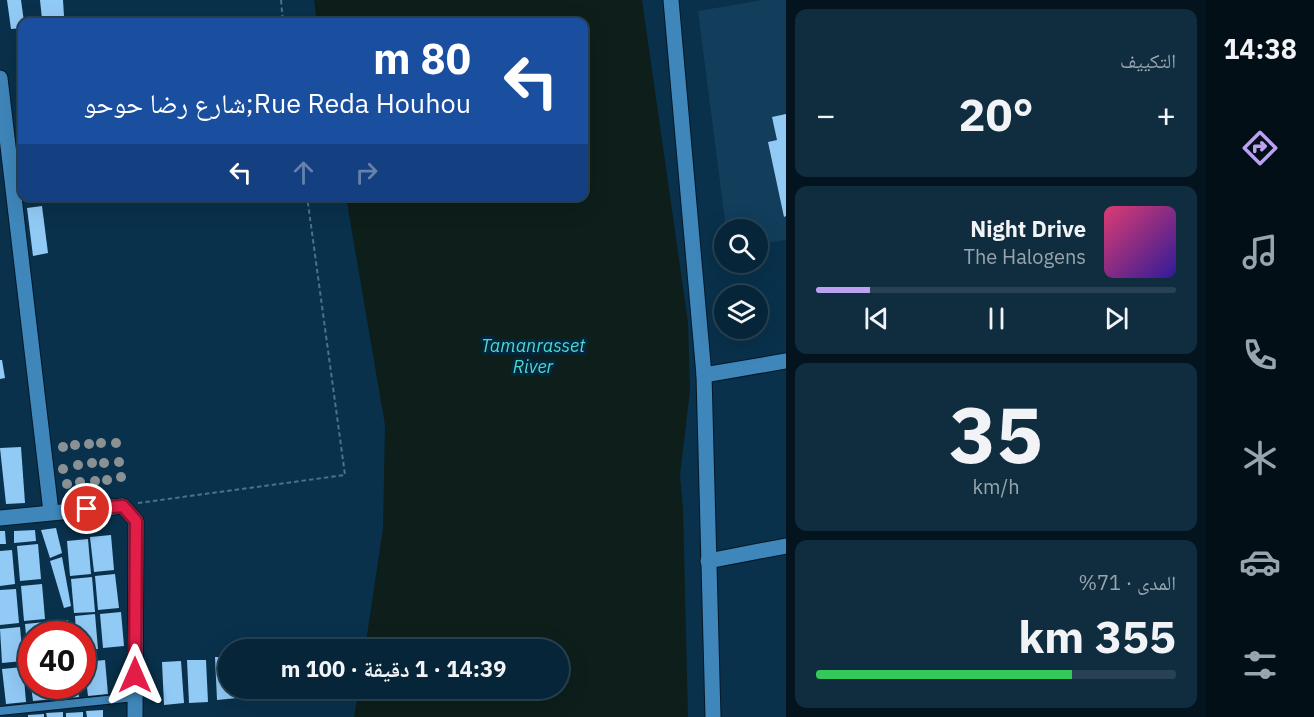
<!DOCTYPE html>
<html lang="ar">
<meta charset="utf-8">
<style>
:root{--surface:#072538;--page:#102d40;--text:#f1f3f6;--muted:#98a5ae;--line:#284253;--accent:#bca0f2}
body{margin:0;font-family:"IBM Plex Sans","Noto Naskh Arabic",sans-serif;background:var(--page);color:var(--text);direction:rtl;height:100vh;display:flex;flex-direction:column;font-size:22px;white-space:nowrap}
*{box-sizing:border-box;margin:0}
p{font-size:20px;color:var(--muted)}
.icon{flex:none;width:33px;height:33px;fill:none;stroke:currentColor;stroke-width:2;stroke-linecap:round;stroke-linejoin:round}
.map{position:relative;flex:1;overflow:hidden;direction:ltr}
.drawer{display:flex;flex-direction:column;gap:9px;padding:9px;background:#04141f;width:420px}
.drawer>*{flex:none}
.guide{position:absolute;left:18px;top:18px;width:570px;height:183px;border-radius:12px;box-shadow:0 6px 24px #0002,0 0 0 2px var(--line);direction:rtl;background:#1a4fa0;color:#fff;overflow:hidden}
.tools{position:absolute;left:714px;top:219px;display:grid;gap:12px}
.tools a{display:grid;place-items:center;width:54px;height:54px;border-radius:50%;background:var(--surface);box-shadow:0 6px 24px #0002,0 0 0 2px var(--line);font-size:30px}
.speed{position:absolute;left:18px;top:621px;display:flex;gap:12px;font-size:30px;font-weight:700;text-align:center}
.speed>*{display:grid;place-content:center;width:78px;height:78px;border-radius:50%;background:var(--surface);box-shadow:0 6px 24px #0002,0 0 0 2px var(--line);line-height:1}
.speed .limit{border:9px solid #d22;background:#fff;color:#111}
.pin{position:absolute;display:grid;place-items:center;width:51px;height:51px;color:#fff;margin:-26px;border:3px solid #fff;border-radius:50%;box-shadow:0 2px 6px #0007}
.me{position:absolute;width:66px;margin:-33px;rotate:0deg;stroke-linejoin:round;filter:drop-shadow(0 0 4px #0008)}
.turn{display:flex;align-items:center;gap:21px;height:126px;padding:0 18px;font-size:27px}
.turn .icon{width:78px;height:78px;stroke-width:2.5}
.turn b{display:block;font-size:42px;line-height:51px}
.lanes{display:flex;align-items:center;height:57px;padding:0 18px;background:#0003;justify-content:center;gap:30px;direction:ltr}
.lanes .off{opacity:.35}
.big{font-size:45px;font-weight:700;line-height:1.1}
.drawer .card{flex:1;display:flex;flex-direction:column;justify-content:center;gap:9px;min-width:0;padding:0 21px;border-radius:12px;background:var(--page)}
.drawer .dial{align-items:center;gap:0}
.dial b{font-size:78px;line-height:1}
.song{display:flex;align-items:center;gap:18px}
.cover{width:72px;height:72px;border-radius:9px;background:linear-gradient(135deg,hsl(340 70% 55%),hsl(250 70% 35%))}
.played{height:6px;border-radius:3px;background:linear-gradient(90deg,var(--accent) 15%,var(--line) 15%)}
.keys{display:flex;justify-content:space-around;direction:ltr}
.heat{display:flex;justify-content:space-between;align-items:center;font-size:33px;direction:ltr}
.charge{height:9px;border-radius:4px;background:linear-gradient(90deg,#34c759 71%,var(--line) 0)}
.trip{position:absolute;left:218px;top:639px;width:351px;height:60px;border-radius:30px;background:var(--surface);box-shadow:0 6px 24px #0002,0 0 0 2px var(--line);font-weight:700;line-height:60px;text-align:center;direction:rtl}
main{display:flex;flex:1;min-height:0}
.menu{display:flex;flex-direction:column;width:108px;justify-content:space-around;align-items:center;background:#030f16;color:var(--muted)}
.menu .icon{width:42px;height:42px}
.menu .active{color:var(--accent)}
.menu b{font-size:27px;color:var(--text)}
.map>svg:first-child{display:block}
.built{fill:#123d5b}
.water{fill:#0d1e1b}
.building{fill:#92caf6}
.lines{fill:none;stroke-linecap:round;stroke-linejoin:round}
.service-casing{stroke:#031828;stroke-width:10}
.minor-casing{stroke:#031828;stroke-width:17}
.tertiary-casing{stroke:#031828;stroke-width:17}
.path{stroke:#4b728c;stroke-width:2;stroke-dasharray:4.5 3;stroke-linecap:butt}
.service{stroke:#3f86ba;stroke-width:8}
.minor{stroke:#3f86ba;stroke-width:15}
.tertiary{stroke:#3f86ba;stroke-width:15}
.tree{fill:#8a9194}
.route-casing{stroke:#92132f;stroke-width:15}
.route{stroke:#e11d48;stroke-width:10}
.labels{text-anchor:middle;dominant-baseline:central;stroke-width:6;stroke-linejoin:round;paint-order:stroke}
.water-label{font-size:18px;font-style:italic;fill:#51d7c5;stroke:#002740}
</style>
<main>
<nav class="menu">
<b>14:38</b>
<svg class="icon active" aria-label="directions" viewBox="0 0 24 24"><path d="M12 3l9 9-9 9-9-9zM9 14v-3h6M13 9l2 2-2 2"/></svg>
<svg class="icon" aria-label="music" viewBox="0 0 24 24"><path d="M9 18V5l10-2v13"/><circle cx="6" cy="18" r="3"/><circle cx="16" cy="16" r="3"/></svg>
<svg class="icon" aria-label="phone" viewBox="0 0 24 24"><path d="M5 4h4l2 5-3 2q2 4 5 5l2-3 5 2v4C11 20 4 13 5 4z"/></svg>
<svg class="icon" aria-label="climate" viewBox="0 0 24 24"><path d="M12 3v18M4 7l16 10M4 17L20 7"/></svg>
<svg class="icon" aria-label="car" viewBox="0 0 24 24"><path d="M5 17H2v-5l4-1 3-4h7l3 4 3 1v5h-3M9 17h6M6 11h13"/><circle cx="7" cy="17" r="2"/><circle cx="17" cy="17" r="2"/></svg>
<svg class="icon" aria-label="filters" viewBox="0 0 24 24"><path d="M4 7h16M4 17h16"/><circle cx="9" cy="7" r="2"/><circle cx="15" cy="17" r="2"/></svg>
</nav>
<section class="drawer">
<div class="card"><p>التكييف</p>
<div class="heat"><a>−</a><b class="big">20°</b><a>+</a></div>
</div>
<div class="card">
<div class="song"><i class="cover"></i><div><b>Night Drive</b><p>The Halogens</p></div></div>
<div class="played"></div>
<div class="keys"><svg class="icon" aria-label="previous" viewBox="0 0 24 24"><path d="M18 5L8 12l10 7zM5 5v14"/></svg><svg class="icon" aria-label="pause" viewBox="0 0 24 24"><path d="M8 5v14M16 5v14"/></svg><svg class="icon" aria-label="next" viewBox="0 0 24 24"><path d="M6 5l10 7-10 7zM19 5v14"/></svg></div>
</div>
<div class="card dial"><b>35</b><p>km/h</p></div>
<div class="card"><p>المدى · 71%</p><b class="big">355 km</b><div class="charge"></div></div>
</section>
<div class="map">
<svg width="786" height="717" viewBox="0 0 786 717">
<rect width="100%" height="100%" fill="#09314b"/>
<polygon class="built" points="763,0 786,0 786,240 758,244 758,230 726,229 698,11"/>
<polygon class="water" points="314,0 642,0 688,322 690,390 680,475 683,509 688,717 354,717 359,689 558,688 558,650 365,649 383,528 385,425 346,197 584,196 584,22 317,22"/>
<g class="building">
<polygon points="7,0 21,0 24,22 22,28 11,29"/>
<polygon points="40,0 63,0 64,16 42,19"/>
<polygon points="786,114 786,216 784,217 768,142 777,140 772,117"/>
<polygon points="42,206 48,253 33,256 27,208"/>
<polygon points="0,360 2,360 5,378 0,379"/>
<polygon points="21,447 25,503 6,504 0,448"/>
<polygon points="56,528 62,553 50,558 41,530"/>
<polygon points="35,530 36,541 14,543 14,531"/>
<polygon points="0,531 5,531 6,544 0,544"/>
<polygon points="111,535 114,570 94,572 90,537"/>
<polygon points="88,539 91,574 70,576 67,541"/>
<polygon points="38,544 41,579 20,581 17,546"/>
<polygon points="12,550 15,584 0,586 0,551"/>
<polygon points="62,557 71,606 64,608 50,561"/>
<polygon points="115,574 119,608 98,610 95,576"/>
<polygon points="92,577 95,612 74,613 71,579"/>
<polygon points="42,584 45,619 24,621 21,586"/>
<polygon points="16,589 19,623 0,625 0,590"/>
<polygon points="121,612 124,646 103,648 100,614"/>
<polygon points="95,614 98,649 82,650 82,634 76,634 75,616"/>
<polygon points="68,620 70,634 49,634 48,622"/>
<polygon points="45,622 46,634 32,634 32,658 28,659 25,624"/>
<polygon points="20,627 23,661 2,663 0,629"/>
<polygon points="314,644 333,644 334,650 314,650"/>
<polygon points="309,647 309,650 292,650 292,648"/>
<polygon points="215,657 228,657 228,688 236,688 237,698 217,700"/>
<polygon points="105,660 108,694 88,696 84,662"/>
<polygon points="187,660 206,660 208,702 189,703"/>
<polygon points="181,661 184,703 164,705 162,662"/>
<polygon points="23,667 26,702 6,704 2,669"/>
<polygon points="31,686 52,686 53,699 33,701"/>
<polygon points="57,686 78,686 79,697 59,699"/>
<polygon points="244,688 264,688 264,694 244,696"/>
<polygon points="268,688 288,688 288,691 269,693"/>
<polygon points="103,710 103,717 87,717 86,711"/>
<polygon points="63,712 63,717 47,717 46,713"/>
<polygon points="83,712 83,717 66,717 66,713"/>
<polygon points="44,714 44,717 28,717 28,715"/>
</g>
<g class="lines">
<defs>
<polyline id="service" points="0,711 135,697"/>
<g id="minor">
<polyline points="0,78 51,512"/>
<polyline points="704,375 786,361"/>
<polyline points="708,561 786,546"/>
</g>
<g id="tertiary">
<polyline points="671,0 704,375 713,717"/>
<polyline points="0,518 123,506 136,521 135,717"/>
</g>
</defs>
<use href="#service" class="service-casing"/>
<use href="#minor" class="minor-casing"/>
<use href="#tertiary" class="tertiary-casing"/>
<g class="path">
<polyline points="281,0 283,22"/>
<polyline points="138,503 345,475 307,196"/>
</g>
<use href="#service" class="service"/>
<use href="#minor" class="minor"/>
<use href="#tertiary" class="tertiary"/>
</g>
<g class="tree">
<circle cx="101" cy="443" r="5"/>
<circle cx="116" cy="443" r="5"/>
<circle cx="89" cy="444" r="5"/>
<circle cx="75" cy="445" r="5"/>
<circle cx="63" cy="447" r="5"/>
<circle cx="119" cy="462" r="5"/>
<circle cx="92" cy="463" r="5"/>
<circle cx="104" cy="463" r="5"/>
<circle cx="78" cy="465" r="5"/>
<circle cx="63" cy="469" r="5"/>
<circle cx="121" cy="477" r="5"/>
<circle cx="107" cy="480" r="5"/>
<circle cx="95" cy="481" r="5"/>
<circle cx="80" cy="482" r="5"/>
<circle cx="67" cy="484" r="5"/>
</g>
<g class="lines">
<defs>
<polyline id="route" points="87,509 123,506 136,521 135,675"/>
</defs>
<use href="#route" class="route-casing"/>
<use href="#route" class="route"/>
</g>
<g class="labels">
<g class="water-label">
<text x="533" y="345">Tamanrasset<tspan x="533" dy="21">River</tspan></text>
</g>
</g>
</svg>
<div class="tools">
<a><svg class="icon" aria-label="search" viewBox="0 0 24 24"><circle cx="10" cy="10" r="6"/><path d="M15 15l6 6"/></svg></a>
<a><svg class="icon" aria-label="layers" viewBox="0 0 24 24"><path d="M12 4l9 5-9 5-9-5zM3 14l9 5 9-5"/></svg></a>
</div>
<div class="speed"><div class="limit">40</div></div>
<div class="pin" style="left:87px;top:509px;background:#d93025"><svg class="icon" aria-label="arrive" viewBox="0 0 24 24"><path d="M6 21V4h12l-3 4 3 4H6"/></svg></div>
<svg class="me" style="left:135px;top:675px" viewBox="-20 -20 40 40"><path d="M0-17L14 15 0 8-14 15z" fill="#e11d48" stroke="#fff" stroke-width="4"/></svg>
<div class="trip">14:39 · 1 دقيقة · 100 m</div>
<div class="guide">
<div class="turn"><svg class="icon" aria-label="left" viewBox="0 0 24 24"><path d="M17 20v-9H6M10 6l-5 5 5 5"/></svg><div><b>80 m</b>Rue Reda Houhou;شارع رضا حوحو</div></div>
<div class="lanes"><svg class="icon" aria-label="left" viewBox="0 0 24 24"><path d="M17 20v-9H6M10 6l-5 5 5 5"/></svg><svg class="icon off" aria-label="ahead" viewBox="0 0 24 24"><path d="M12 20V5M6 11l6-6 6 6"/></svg><svg class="icon off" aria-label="right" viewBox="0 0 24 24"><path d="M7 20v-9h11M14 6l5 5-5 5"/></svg></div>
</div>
</div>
</main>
